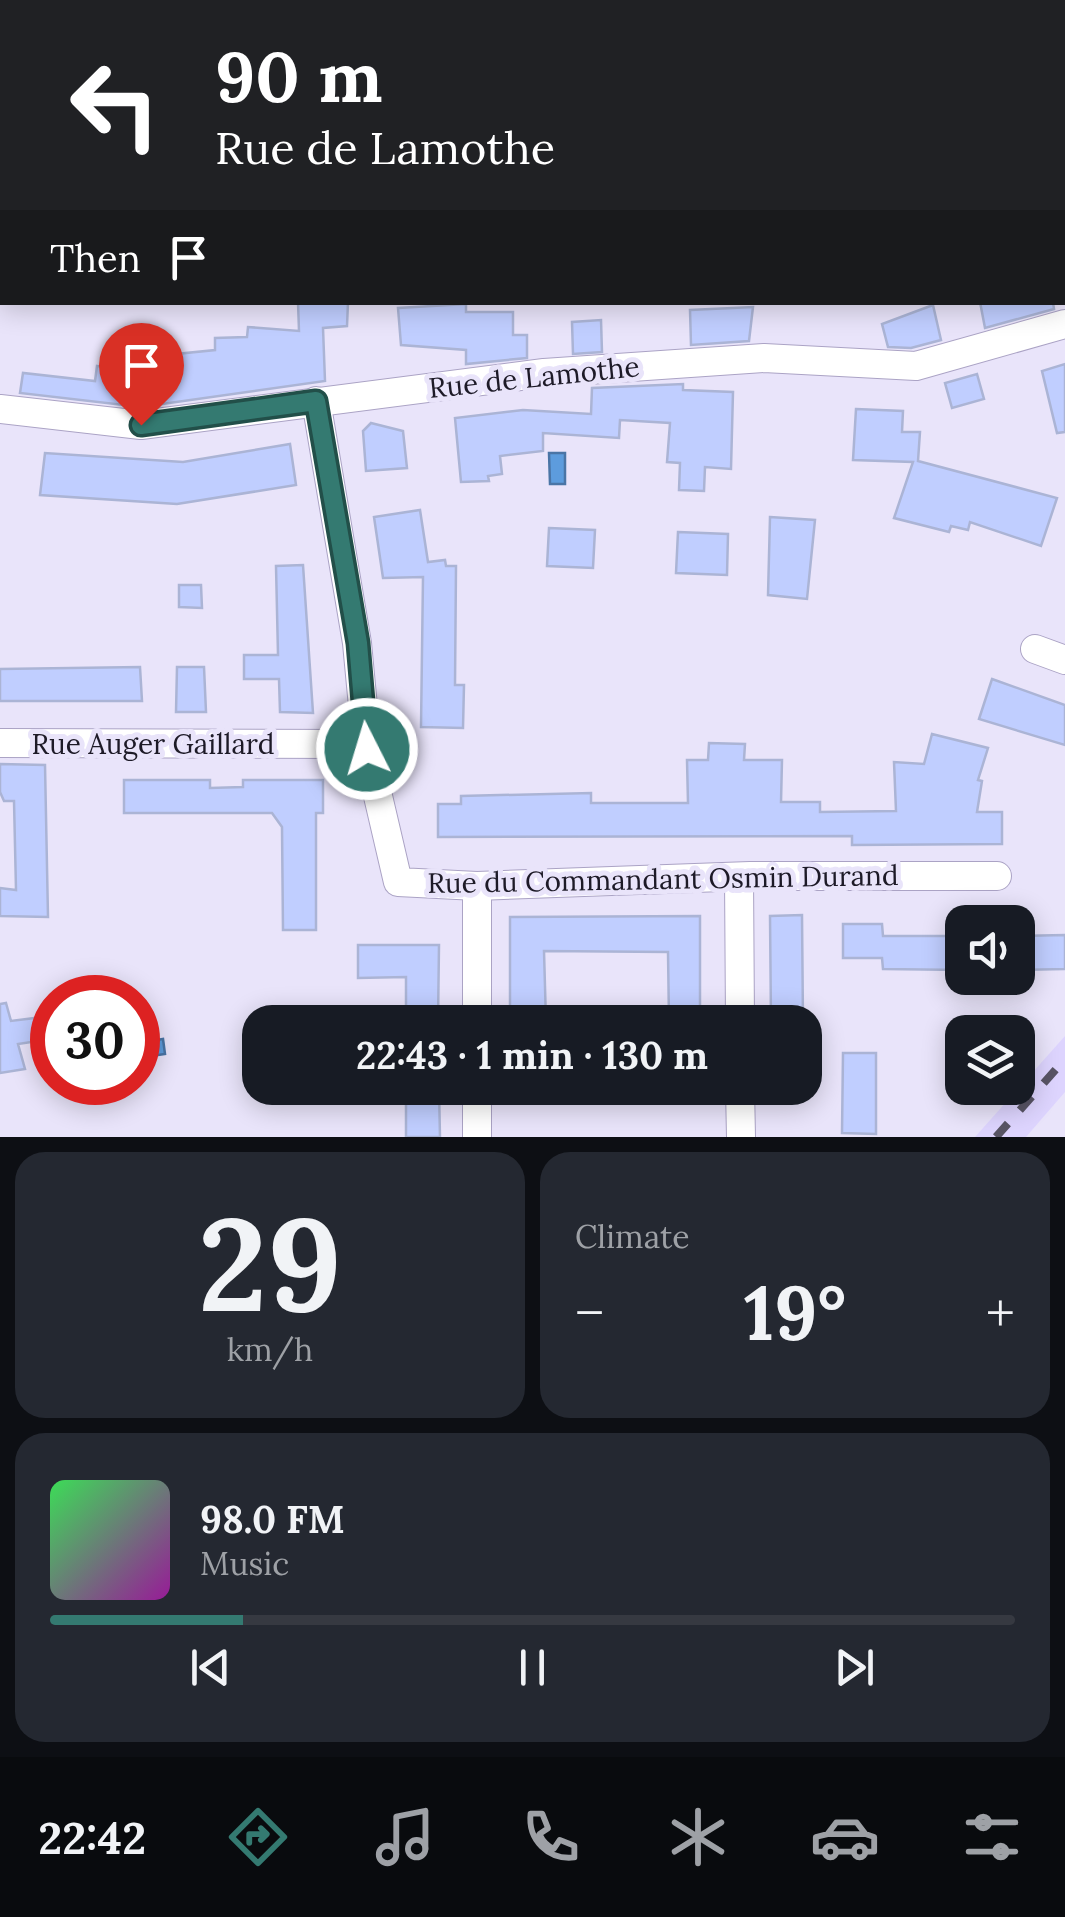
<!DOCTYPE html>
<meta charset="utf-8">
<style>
:root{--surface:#171b24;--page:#242831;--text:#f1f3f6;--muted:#9ea1a6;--line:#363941;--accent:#347a71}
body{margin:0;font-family:Lora,serif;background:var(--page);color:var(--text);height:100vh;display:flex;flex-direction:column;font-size:38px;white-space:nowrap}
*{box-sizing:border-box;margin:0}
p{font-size:32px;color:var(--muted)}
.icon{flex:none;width:55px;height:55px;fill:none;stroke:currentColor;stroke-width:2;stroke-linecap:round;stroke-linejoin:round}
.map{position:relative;height:1137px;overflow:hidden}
.sheet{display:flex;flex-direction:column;gap:15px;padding:15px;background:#0d0f14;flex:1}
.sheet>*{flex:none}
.hud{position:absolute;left:0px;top:0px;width:1065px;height:305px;box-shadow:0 5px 25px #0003;background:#202124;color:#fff;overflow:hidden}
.buttons{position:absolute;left:945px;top:905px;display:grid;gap:20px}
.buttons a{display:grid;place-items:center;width:90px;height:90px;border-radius:20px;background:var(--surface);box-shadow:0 5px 25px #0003;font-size:50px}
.speed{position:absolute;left:30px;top:975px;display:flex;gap:20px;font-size:50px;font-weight:700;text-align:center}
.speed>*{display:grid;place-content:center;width:130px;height:130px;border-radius:50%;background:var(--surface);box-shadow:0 5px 25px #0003;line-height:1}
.speed .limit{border:15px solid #d22;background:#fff;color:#111}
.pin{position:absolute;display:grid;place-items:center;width:85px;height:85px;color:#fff;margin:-102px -42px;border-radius:50% 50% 50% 0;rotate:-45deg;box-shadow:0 0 10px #0007}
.pin .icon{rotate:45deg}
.me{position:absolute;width:110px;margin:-55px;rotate:355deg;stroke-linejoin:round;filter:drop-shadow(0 0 8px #0008)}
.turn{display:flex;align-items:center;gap:35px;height:210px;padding:0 50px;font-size:45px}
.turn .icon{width:130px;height:130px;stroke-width:2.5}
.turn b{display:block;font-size:70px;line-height:85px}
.then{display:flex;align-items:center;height:95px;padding:0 50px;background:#0003;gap:20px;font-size:38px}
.big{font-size:75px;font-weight:800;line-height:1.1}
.sheet .tile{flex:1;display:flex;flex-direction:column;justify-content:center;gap:15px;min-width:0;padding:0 35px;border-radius:30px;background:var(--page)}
.sheet .dial{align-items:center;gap:0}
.dial b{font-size:130px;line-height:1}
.song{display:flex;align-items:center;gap:30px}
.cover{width:120px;height:120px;border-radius:15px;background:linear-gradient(135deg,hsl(130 70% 55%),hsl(300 70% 35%))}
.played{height:10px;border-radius:5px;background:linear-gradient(90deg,var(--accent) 20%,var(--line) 20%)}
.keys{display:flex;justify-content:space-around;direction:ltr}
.heat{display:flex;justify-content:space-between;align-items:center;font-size:55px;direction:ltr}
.sheet .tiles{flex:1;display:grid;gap:15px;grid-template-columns:1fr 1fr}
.tile:last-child{grid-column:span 2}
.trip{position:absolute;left:242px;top:1005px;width:580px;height:100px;border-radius:30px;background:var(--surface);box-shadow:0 5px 25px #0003;font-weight:800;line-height:100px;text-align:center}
.tabs{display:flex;height:160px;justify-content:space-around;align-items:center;background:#090b0e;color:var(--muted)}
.tabs .icon{width:70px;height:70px}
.tabs .current{color:var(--accent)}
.tabs b{font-size:45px;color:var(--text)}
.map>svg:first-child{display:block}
.built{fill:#ddd4fe}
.water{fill:#5d9cdd;stroke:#4a75a6;stroke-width:2.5}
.building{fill:#c0ceff;stroke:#abb4d5;stroke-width:2.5}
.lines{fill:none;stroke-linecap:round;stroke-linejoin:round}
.street-casing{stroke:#aba3c5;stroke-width:30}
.street{stroke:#fff;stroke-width:28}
.rail{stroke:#585464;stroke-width:8;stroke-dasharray:18 18;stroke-linecap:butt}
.route-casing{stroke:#224f49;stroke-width:25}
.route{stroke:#347a71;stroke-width:18}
.labels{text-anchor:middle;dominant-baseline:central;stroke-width:10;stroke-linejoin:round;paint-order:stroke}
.street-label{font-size:28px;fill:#1d1a27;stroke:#e9e4fa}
</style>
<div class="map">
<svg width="1065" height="1137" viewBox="0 0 1065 1137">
<rect width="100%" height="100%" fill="#e9e4fa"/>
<polygon class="built" points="1065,1036 1065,1092 1026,1137 975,1137"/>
<g class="water">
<polygon points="549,453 565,453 565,484 550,484"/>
<polygon points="163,1039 165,1054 138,1058 138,1043"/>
</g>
<g class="building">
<polygon points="298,302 348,302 347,326 323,328 325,381 141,407 20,393 23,373 95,381 97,366 125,371 127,359 215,350 215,338 247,337 248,327 299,331"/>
<polygon points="980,302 1053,302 1054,309 985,328"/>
<polygon points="466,304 466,312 513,312 513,335 527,335 527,358 466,364 466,350 401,345 398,308"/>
<polygon points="933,305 941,340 911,348 888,347 882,324"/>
<polygon points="753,307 749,341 691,345 690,310"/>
<polygon points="601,320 602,352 573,354 572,322"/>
<polygon points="1065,364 1065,432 1057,433 1042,371"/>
<polygon points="977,374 984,399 952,408 945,383"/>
<polygon points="683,384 683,390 733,392 731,469 705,467 704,491 679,490 680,463 667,462 670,423 620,420 619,438 543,433 543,451 500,456 502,474 488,476 489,481 461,482 455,418 523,410 591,414 592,388"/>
<polygon points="856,409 903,411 902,432 920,432 918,461 1057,498 1041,546 970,522 968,530 951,526 949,532 894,518 913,462 853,460"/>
<polygon points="371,423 403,431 407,468 366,471 363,431"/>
<polygon points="290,444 296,485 177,504 40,495 45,453 183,462"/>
<polygon points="420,510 428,562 445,560 446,566 456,566 455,685 464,685 463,728 421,727 423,577 383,578 374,517"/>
<polygon points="770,517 815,520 807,599 768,595"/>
<polygon points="549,528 595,530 593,568 547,566"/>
<polygon points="678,532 728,534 727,575 676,573"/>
<polygon points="303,565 313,713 280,712 279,679 244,679 244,655 278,655 276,566"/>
<polygon points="179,585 201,585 202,608 179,607"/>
<polygon points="140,667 142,701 0,701 0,669"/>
<polygon points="177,667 204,667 206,712 176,712"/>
<polygon points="992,679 1065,705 1065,745 979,719"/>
<polygon points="932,734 988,748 978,780 982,781 977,812 1002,812 1002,844 852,845 852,836 438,837 438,804 461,804 461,796 591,793 591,803 688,803 687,760 708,760 709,743 745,744 744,760 782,760 781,802 820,802 820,812 896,811 894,762 924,764"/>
<polygon points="0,764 45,765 48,917 0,916 0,888 16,890 14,801 4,801 0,792"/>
<polygon points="124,780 210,780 210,788 243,787 243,780 323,780 323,813 316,813 316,930 283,930 282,827 272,813 124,813"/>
<polygon points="802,915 803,1022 771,1022 770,916"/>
<polygon points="700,916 700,1022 669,1022 668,952 544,951 546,1022 510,1022 510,917"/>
<polygon points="843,924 882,924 883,936 962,936 962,970 883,969 882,958 843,958"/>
<polygon points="1065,935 1065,969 1018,970 1018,936"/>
<polygon points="358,945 439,945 438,1022 406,1022 406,977 358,978"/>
<polygon points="6,1003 11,1021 35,1018 38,1041 18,1044 25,1069 0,1073 0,1004"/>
<polygon points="843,1053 876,1053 876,1134 842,1133"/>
<polygon points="406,1088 439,1088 440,1137 406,1137"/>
</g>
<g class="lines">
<defs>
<g id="street">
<polyline points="75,2 79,0"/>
<polyline points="0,41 2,41"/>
<polyline points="316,401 357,643 367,749 398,882 477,886 750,876 997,876"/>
<polyline points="0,409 141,425 544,373 764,358 916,366 1065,324"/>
<polyline points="1035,649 1065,660"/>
<polyline points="0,743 366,744"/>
<polyline points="739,877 740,1022"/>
<polyline points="477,886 477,1022"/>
<polyline points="477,1088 477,1137"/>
<polyline points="740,1088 741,1137"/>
</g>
</defs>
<use href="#street" class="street-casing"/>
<use href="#street" class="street"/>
<polyline class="rail" points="996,1137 1065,1059"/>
</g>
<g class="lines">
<defs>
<polyline id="route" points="141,425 316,401 358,643 367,749"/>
</defs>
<use href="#route" class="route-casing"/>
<use href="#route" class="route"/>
</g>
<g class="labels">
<g class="street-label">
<text transform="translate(534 377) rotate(-6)">Rue de Lamothe</text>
<text x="153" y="744">Rue Auger Gaillard</text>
<text transform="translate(663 879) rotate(-1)">Rue du Commandant Osmin Durand</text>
</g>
</g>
</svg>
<div class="buttons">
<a><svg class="icon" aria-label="sound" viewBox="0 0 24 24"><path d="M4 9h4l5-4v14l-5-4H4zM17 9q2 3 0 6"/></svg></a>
<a><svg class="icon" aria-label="layers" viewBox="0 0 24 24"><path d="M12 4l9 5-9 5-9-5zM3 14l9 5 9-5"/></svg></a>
</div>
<div class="speed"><div class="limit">30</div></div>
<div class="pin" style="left:141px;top:425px;background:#d93025"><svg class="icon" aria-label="arrive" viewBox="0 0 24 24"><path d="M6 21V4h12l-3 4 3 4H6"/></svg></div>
<svg class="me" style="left:367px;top:749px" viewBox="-20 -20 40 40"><circle r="17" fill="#347a71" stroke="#fff" stroke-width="3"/><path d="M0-11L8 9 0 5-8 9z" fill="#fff"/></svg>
<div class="trip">22:43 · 1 min · 130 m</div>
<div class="hud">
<div class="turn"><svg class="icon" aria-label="left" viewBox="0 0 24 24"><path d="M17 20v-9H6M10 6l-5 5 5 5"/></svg><div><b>90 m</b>Rue de Lamothe</div></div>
<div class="then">Then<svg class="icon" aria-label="arrive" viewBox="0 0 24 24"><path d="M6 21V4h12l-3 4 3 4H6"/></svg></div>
</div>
</div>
<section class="sheet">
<div class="tiles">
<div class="tile dial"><b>29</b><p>km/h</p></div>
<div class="tile"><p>Climate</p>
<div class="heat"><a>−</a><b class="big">19°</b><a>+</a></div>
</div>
<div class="tile">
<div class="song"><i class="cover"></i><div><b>98.0 FM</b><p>Music</p></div></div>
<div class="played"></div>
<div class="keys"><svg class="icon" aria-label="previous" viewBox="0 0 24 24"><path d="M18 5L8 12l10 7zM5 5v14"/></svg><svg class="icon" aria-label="pause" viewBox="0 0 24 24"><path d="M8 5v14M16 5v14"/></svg><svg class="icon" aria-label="next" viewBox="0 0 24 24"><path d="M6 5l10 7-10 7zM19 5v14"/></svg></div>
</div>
</div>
</section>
<nav class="tabs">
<b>22:42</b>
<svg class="icon current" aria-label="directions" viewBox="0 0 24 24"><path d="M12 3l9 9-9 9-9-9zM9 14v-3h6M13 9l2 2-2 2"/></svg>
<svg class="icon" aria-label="music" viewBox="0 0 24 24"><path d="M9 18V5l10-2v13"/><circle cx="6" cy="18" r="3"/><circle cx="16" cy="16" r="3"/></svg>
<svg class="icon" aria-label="phone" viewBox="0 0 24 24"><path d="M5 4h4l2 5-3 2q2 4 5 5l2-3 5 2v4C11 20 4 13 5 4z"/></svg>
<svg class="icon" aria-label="climate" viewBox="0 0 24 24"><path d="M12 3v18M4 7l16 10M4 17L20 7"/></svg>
<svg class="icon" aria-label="car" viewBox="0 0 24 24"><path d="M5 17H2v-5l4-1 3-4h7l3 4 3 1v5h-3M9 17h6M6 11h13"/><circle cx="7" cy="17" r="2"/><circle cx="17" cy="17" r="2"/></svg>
<svg class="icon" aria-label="filters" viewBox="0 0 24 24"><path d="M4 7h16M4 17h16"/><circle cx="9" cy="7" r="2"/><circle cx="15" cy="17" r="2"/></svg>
</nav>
